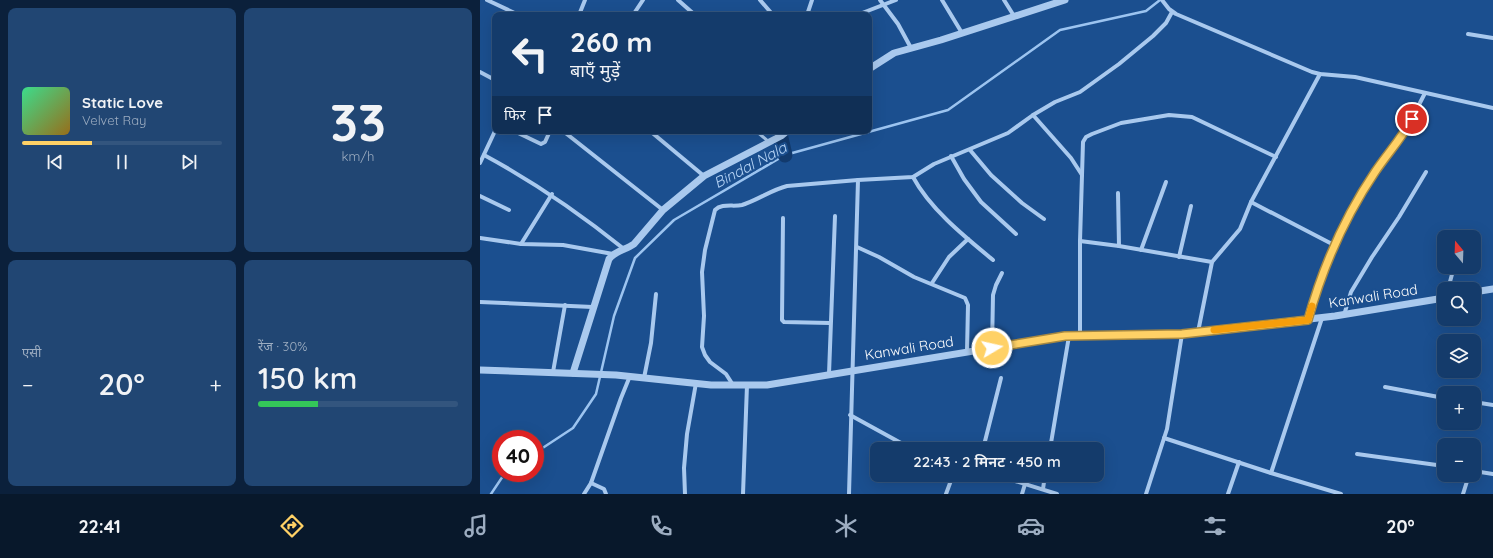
<!DOCTYPE html>
<html lang="hi">
<meta charset="utf-8">
<style>
:root{--surface:#143b6b;--page:#214673;--text:#f1f3f6;--muted:#9dadc1;--line:#33557e;--accent:#ffd166}
body{margin:0;font-family:Quicksand,"Noto Sans Devanagari",sans-serif;background:var(--page);color:var(--text);height:100vh;display:flex;flex-direction:column;font-size:15px;white-space:nowrap}
*{box-sizing:border-box;margin:0}
p{font-size:13px;color:var(--muted)}
.icon{flex:none;width:22px;height:22px;fill:none;stroke:currentColor;stroke-width:2;stroke-linecap:round;stroke-linejoin:round}
.map{position:relative;flex:1;overflow:hidden}
.panel{display:flex;flex-direction:column;gap:8px;padding:8px;background:#0b203b;width:480px}
.panel>*{flex:none}
.guide{position:absolute;left:12px;top:12px;width:380px;height:122px;border-radius:8px;box-shadow:0 4px 16px #0002,0 0 0 1px var(--line);background:#143b6b;color:var(--text);overflow:hidden}
.needle{width:26px;rotate:341deg}
.tools{position:absolute;left:957px;top:230px;display:grid;gap:8px}
.tools a{display:grid;place-items:center;width:44px;height:44px;border-radius:8px;background:var(--surface);box-shadow:0 4px 16px #0002,0 0 0 1px var(--line);font-size:20px}
.speed{position:absolute;left:12px;top:430px;display:flex;gap:8px;font-size:20px;font-weight:700;text-align:center}
.speed>*{display:grid;place-content:center;width:52px;height:52px;border-radius:50%;background:var(--surface);box-shadow:0 4px 16px #0002,0 0 0 1px var(--line);line-height:1}
.speed .limit{border:6px solid #d22;background:#fff;color:#111}
.pin{position:absolute;display:grid;place-items:center;width:34px;height:34px;color:#fff;margin:-17px;border:2px solid #fff;border-radius:50%;box-shadow:0 1px 4px #0007}
.me{position:absolute;width:44px;margin:-22px;rotate:81deg;stroke-linejoin:round;filter:drop-shadow(0 0 3px #0008)}
.turn{display:flex;align-items:center;gap:14px;height:84px;padding:0 12px;font-size:18px}
.turn .icon{width:52px;height:52px;stroke-width:2.5}
.turn b{display:block;font-size:28px;line-height:34px}
.then{display:flex;align-items:center;height:38px;padding:0 12px;background:#0003;gap:8px;font-size:15px}
.big{font-size:30px;font-weight:600;line-height:1.1}
.panel .card{flex:1;display:flex;flex-direction:column;justify-content:center;gap:6px;min-width:0;padding:0 14px;border-radius:8px;background:var(--page)}
.panel .dial{align-items:center;gap:0}
.dial b{font-size:52px;line-height:1}
.song{display:flex;align-items:center;gap:12px}
.cover{width:48px;height:48px;border-radius:6px;background:linear-gradient(135deg,hsl(150 70% 55%),hsl(40 70% 35%))}
.played{height:4px;border-radius:2px;background:linear-gradient(90deg,var(--accent) 35%,var(--line) 35%)}
.keys{display:flex;justify-content:space-around;direction:ltr}
.heat{display:flex;justify-content:space-between;align-items:center;font-size:22px;direction:ltr}
.charge{height:6px;border-radius:3px;background:linear-gradient(90deg,#34c759 30%,var(--line) 0)}
.panel .tiles{flex:1;display:grid;gap:8px;grid-template-columns:repeat(2,1fr)}
.trip{position:absolute;left:390px;top:442px;width:234px;height:40px;border-radius:8px;background:var(--surface);box-shadow:0 4px 16px #0002,0 0 0 1px var(--line);font-weight:600;line-height:40px;text-align:center}
.dock{display:flex;height:64px;justify-content:space-around;align-items:center;background:#08182b;color:var(--muted)}
.dock .icon{width:28px;height:28px}
.dock .selected{color:var(--accent)}
.dock b{font-size:18px;color:var(--text)}
main{display:flex;flex:1;min-height:0}
.map>svg:first-child{display:block}
.lines{fill:none;stroke-linecap:round;stroke-linejoin:round}
.stream{stroke:#9cc4f0;stroke-width:2.5}
.river{stroke:#123a6d;stroke-width:15}
.service{stroke:#a9c9ee;stroke-width:3}
.minor{stroke:#a9c9ee;stroke-width:4}
.tertiary{stroke:#a9c9ee;stroke-width:7}
.route-casing{stroke:#a68842;stroke-width:10}
.route{stroke:#ffd166;stroke-width:7}
.slow{stroke:#f59e0b;stroke-width:7}
.labels{text-anchor:middle;dominant-baseline:central;stroke-width:4;stroke-linejoin:round;paint-order:stroke}
.street-label{font-size:14px;fill:#fff;stroke:#1b4f8f}
.water-label{font-size:15px;font-style:italic;fill:#b5d3f5;stroke:#1b4f8f}
</style>
<main>
<section class="panel">
<div class="tiles">
<div class="card">
<div class="song"><i class="cover"></i><div><b>Static Love</b><p>Velvet Ray</p></div></div>
<div class="played"></div>
<div class="keys"><svg class="icon" aria-label="previous" viewBox="0 0 24 24"><path d="M18 5L8 12l10 7zM5 5v14"/></svg><svg class="icon" aria-label="pause" viewBox="0 0 24 24"><path d="M8 5v14M16 5v14"/></svg><svg class="icon" aria-label="next" viewBox="0 0 24 24"><path d="M6 5l10 7-10 7zM19 5v14"/></svg></div>
</div>
<div class="card dial"><b>33</b><p>km/h</p></div>
<div class="card"><p>एसी</p>
<div class="heat"><a>−</a><b class="big">20°</b><a>+</a></div>
</div>
<div class="card"><p>रेंज · 30%</p><b class="big">150 km</b><div class="charge"></div></div>
</div>
</section>
<div class="map">
<svg width="1013" height="494" viewBox="0 0 1013 494">
<rect width="100%" height="100%" fill="#1b4f8f"/>
<g class="lines">
<g class="stream">
<polyline points="55,453 93,428 116,394 134,316 155,258 194,220 305,155 468,110 580,30 666,11 680,0"/>
<polyline points="11,494 25,473"/>
</g>
<polyline class="river" points="301,138 305,155"/>
<polyline class="service" points="276,131 289,142"/>
<g class="minor">
<polyline points="7,0 39,15"/>
<polyline points="198,0 215,15"/>
<polyline points="280,0 293,15"/>
<polyline points="400,0 418,24 431,48"/>
<polyline points="462,0 482,33"/>
<polyline points="524,0 534,16"/>
<polyline points="682,0 689,9 696,14 832,72 840,74 875,77 1013,108"/>
<polyline points="99,15 105,0"/>
<polyline points="153,15 163,0"/>
<polyline points="327,15 332,0"/>
<polyline points="377,15 416,0"/>
<polyline points="988,34 1013,38"/>
<polyline points="0,72 15,80"/>
<polyline points="553,115 591,158 602,175"/>
<polyline points="34,131 61,144 65,142 70,131"/>
<polyline points="83,131 183,210"/>
<polyline points="170,131 224,176"/>
<polyline points="490,150 511,175 542,203 564,219"/>
<path d="M4,155C56,183 98,212 144,249"/>
<polyline points="471,156 484,179 501,202 536,234"/>
<polyline points="0,163 15,131"/>
<path d="M433,177C450,209 485,237 513,260"/>
<polyline points="638,193 639,246"/>
<polyline points="0,196 29,210"/>
<polyline points="771,202 854,245"/>
<polyline points="303,218 302,320 304,322 350,323"/>
<polyline points="0,238 41,244 83,245 133,254"/>
<polyline points="600,241 639,246 732,262"/>
<polyline points="41,244 72,194"/>
<polyline points="377,247 399,257 434,277 485,298 488,305 487,352"/>
<polyline points="661,250 686,182"/>
<polyline points="699,257 711,206"/>
<polyline points="452,283 469,257 488,239"/>
<polyline points="968,289 974,267"/>
<polyline points="0,302 113,307"/>
<polyline points="864,315 871,292 892,257 919,217 946,172"/>
<polyline points="828,319 835,293 849,255 869,214 896,171 925,132 945,93"/>
<polyline points="718,332 732,262 760,229 771,202 840,74"/>
<polyline points="600,336 600,241 603,142 606,137 612,134 641,123 689,115 712,117 796,157"/>
<polyline points="512,348 513,295 516,285 522,273"/>
<polyline points="73,372 85,305"/>
<polyline points="349,374 355,216"/>
<polyline points="164,378 171,343 176,294"/>
<path d="M253,385L246,374L230,362L225,355L222,347L224,316L222,272L225,250L235,210C242,203 253,207 262,205C278,200 291,190 307,186L378,180"/>
<polyline points="905,387 964,398"/>
<polyline points="994,402 1013,405"/>
<polyline points="370,415 421,443 438,449"/>
<polyline points="684,438 791,473 861,494"/>
<polyline points="503,449 521,378"/>
<polyline points="570,449 589,336"/>
<polyline points="877,454 964,466"/>
<polyline points="994,471 1013,474"/>
<polyline points="791,473 842,318"/>
<polyline points="516,475 577,494"/>
<polyline points="111,483 124,489 126,494"/>
<polyline points="563,489 565,475"/>
<polyline points="104,494 111,483 141,398 150,376"/>
<polyline points="205,494 204,468 207,434 216,383"/>
<polyline points="263,494 267,385"/>
<polyline points="369,494 378,180 433,177 454,164 528,133 553,115 575,102 600,92 639,64 673,36 686,23 692,12"/>
<polyline points="466,494 473,475"/>
<polyline points="542,494 545,484"/>
<polyline points="666,494 687,429 702,334"/>
<polyline points="748,494 759,462"/>
<polyline points="983,494 989,475"/>
</g>
<g class="tertiary">
<polyline points="389,69 414,53 461,40 585,0"/>
<polyline points="994,292 1013,289"/>
<polyline points="0,370 136,375 231,385 287,385 585,336 702,334 855,316 964,298"/>
<path d="M93,373L129,259C136,250 146,250 154,244L183,210L224,176L301,136L307,131"/>
</g>
</g>
<g class="lines">
<defs>
<path id="route" d="M512,348L585,336L702,334L828,320C843,266 864,218 895,172C907,154 922,138 932,119"/>
</defs>
<use href="#route" class="route-casing"/>
<use href="#route" class="route"/>
<polyline class="slow" points="734,330 828,320 832,306"/>
</g>
<g class="labels">
<g class="street-label">
<text transform="translate(893 296) rotate(-9)">Kanwali Road</text>
<text transform="translate(429 348) rotate(-9)">Kanwali Road</text>
</g>
<g class="water-label">
<text transform="translate(270 165) rotate(-28)">Bindal Nala</text>
</g>
</g>
</svg>
<div class="tools">
<a><svg class="needle" viewBox="-14 -14 28 28"><path d="M0-13l5 13h-10z" fill="#e53935"/><path d="M0 13l5-13h-10z" fill="#9dadc1"/></svg></a>
<a><svg class="icon" aria-label="search" viewBox="0 0 24 24"><circle cx="10" cy="10" r="6"/><path d="M15 15l6 6"/></svg></a>
<a><svg class="icon" aria-label="layers" viewBox="0 0 24 24"><path d="M12 4l9 5-9 5-9-5zM3 14l9 5 9-5"/></svg></a>
<a>+</a>
<a>−</a>
</div>
<div class="speed"><div class="limit">40</div></div>
<div class="pin" style="left:932px;top:119px;background:#d93025"><svg class="icon" aria-label="arrive" viewBox="0 0 24 24"><path d="M6 21V4h12l-3 4 3 4H6"/></svg></div>
<svg class="me" style="left:512px;top:348px" viewBox="-20 -20 40 40"><circle r="17" fill="#ffd166" stroke="#fff" stroke-width="3"/><path d="M0-11L8 9 0 5-8 9z" fill="#fff"/></svg>
<div class="trip">22:43 · 2 मिनट · 450 m</div>
<div class="guide">
<div class="turn"><svg class="icon" aria-label="left" viewBox="0 0 24 24"><path d="M17 20v-9H6M10 6l-5 5 5 5"/></svg><div><b>260 m</b>बाएँ मुड़ें</div></div>
<div class="then">फिर<svg class="icon" aria-label="arrive" viewBox="0 0 24 24"><path d="M6 21V4h12l-3 4 3 4H6"/></svg></div>
</div>
</div>
</main>
<nav class="dock">
<b>22:41</b>
<svg class="icon selected" aria-label="directions" viewBox="0 0 24 24"><path d="M12 3l9 9-9 9-9-9zM9 14v-3h6M13 9l2 2-2 2"/></svg>
<svg class="icon" aria-label="music" viewBox="0 0 24 24"><path d="M9 18V5l10-2v13"/><circle cx="6" cy="18" r="3"/><circle cx="16" cy="16" r="3"/></svg>
<svg class="icon" aria-label="phone" viewBox="0 0 24 24"><path d="M5 4h4l2 5-3 2q2 4 5 5l2-3 5 2v4C11 20 4 13 5 4z"/></svg>
<svg class="icon" aria-label="climate" viewBox="0 0 24 24"><path d="M12 3v18M4 7l16 10M4 17L20 7"/></svg>
<svg class="icon" aria-label="car" viewBox="0 0 24 24"><path d="M5 17H2v-5l4-1 3-4h7l3 4 3 1v5h-3M9 17h6M6 11h13"/><circle cx="7" cy="17" r="2"/><circle cx="17" cy="17" r="2"/></svg>
<svg class="icon" aria-label="filters" viewBox="0 0 24 24"><path d="M4 7h16M4 17h16"/><circle cx="9" cy="7" r="2"/><circle cx="15" cy="17" r="2"/></svg>
<b>20°</b>
</nav>
